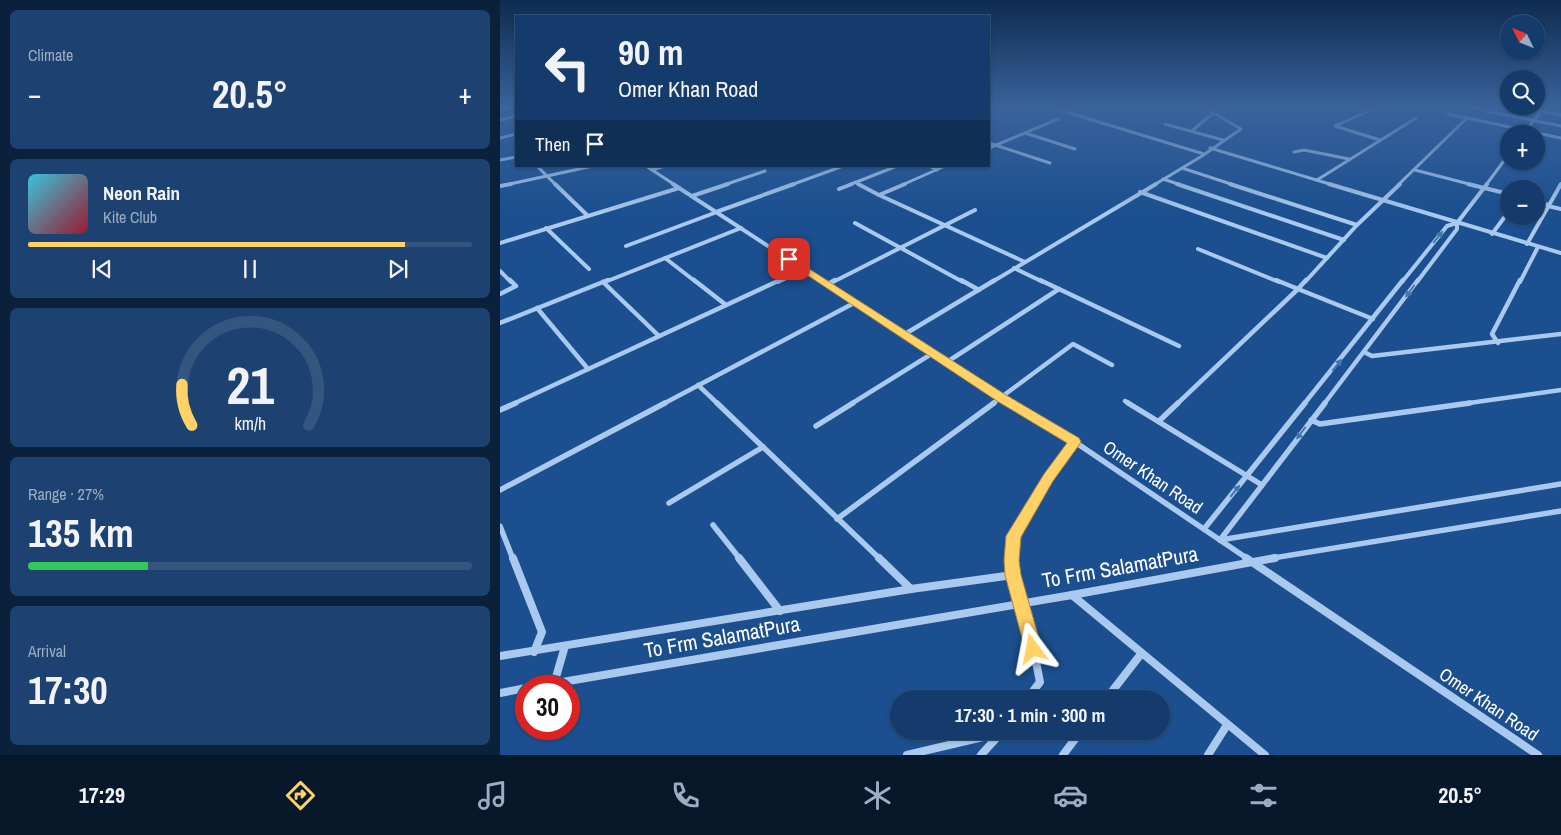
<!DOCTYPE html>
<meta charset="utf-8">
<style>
:root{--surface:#143b6b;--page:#1d4271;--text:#f1f3f6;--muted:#9dadc1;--line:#33557e;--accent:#ffd166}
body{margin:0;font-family:"Archivo Narrow",sans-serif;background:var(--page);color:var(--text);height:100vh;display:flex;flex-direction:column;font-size:19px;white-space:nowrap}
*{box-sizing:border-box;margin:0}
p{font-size:16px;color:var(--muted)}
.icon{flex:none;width:28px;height:28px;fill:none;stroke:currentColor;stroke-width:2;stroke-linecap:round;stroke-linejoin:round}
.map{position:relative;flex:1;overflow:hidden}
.side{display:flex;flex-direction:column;gap:10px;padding:10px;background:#0b203b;width:500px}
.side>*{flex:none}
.guide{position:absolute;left:15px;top:15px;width:475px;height:152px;border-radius:0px;box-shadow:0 1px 4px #0004,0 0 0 1px var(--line);background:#143b6b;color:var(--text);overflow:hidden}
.needle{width:32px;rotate:313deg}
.tools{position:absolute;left:1000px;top:15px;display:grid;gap:10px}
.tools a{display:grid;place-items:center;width:45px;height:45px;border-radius:50%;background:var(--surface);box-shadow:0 1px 4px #0004,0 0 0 1px var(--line);font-size:25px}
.speed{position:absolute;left:15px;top:675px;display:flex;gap:10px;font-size:25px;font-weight:700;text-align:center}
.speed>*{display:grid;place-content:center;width:65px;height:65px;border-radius:50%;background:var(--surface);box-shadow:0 1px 4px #0004,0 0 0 1px var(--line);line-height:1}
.speed .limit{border:8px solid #d22;background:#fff;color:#111}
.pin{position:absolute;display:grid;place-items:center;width:42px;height:42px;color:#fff;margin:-21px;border-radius:10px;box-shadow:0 2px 8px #0006}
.me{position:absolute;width:55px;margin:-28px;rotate:347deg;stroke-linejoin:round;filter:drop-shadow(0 0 4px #0008)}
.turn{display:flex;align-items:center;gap:18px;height:105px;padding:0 20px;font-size:22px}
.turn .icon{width:65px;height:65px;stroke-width:2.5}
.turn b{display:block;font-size:35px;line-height:42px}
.then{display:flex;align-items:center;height:48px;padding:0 20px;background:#0003;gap:10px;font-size:19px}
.big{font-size:38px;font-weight:800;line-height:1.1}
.side .tile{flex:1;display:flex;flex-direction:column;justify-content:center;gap:8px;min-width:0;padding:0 18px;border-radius:8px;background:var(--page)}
.side .dial{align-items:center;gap:0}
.dial svg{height:130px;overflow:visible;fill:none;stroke:var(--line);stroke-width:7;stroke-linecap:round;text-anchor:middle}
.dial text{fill:var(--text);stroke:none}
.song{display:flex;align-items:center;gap:15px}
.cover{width:60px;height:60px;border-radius:8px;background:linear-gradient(135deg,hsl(190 70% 55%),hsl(350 70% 35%))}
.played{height:5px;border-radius:2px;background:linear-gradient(90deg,var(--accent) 85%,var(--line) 85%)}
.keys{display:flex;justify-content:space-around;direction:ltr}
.heat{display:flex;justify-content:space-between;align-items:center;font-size:28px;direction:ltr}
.charge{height:8px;border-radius:4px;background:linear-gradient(90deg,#34c759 27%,var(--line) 0)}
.trip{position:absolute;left:390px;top:690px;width:280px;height:50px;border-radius:25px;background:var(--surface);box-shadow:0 1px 4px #0004,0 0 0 1px var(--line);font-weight:800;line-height:50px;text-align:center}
.tabs{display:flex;height:80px;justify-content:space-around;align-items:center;background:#08182b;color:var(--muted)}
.tabs .icon{width:35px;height:35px}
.tabs .current{color:var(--accent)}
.tabs b{font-size:22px;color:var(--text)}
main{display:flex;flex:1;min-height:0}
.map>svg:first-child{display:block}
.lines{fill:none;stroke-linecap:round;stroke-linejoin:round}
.street-far4{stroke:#a9c9ee;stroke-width:3}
.street-far3{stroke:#a9c9ee;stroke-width:4}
.street-far2{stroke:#a9c9ee;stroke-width:4.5}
.street-far1{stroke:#a9c9ee;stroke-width:5.5}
.street{stroke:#a9c9ee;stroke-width:8}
.oneway{fill:#4674ac}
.route{fill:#ffd166;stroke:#a68842}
.labels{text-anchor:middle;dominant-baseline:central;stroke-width:5;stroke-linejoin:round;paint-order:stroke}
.street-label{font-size:18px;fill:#fff;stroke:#1b4f8f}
.near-street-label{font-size:21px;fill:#fff;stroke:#1b4f8f}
</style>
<main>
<section class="side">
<div class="tile"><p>Climate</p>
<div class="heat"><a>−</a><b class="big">20.5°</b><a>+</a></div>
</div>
<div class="tile">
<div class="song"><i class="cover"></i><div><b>Neon Rain</b><p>Kite Club</p></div></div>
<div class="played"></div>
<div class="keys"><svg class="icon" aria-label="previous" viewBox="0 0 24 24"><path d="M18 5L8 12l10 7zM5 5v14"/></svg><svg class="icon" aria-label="pause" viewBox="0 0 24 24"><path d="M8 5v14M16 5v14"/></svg><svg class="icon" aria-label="next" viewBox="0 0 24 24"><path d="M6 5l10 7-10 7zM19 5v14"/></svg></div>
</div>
<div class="tile dial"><svg viewBox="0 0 100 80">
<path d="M14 69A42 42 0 1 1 86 69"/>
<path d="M14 69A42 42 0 0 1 8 44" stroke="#ffd166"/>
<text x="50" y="56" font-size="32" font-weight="700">21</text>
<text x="50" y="72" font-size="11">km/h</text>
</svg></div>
<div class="tile"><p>Range · 27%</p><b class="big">135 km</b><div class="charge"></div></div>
<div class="tile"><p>Arrival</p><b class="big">17:30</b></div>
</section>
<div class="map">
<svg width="1061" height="755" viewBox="0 0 1061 755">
<rect width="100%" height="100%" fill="#1b4f8f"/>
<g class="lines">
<g class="street-far4">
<polyline points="553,108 704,154"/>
<polyline points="875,108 835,126 880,140"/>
<polyline points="973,108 1061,126"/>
<polyline points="1026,108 1061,115"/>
<polyline points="771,109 773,108"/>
<polyline points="0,110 9,108"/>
<polyline points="489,110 495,108"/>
<polyline points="948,114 1061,138"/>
<polyline points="0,120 16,116"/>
<polyline points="665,124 723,140"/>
<polyline points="692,131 713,113"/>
<polyline points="525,133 575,149"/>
<polyline points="1024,133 1042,110"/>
<polyline points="0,138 16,134"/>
<polyline points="489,143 550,163"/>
<polyline points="489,148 558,119"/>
<polyline points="710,148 833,185"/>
<polyline points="794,152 804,150 849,159"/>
<polyline points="0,160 16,157"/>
<polyline points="37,166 56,185"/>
<polyline points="146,166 175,185"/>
<polyline points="429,166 437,170"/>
<polyline points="682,168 734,185"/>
<polyline points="152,170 165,166"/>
<polyline points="915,170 973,185"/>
<polyline points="663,179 681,185"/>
<polyline points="817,180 916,118"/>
<polyline points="355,182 360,185"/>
<polyline points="5,185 93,166"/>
<polyline points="224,185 265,171"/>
<polyline points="291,185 343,166"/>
<polyline points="349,185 397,166"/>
<polyline points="402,185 445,166"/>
<polyline points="654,185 702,156 741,129 705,108"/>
<polyline points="898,185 967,118"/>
<polyline points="986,185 1009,154"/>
</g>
<g class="street-far3">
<polyline points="55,184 88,216"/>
<polyline points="173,184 323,282"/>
<polyline points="358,184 379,195"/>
<polyline points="405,184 379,195 525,262"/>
<polyline points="677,184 844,240"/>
<polyline points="730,184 857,225"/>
<polyline points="829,184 1061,253"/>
<polyline points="968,184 1009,194"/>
<polyline points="0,186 11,184"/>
<polyline points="339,189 352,184"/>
<polyline points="640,192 827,258"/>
<polyline points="192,196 228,184"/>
<polyline points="1036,201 1048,205"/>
<polyline points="1048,206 1061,209"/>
<polyline points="216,212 294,184"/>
<polyline points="355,223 463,282"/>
<polyline points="46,228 89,269"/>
<polyline points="992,234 1009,211"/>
<polyline points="0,243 179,188"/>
<polyline points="1027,244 1061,184"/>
<polyline points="126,246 217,212"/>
<polyline points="698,249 779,282"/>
<polyline points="165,258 196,282"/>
<polyline points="514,268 543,282"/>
<polyline points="0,271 11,282"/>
<polyline points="105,282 241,228"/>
<polyline points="278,282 305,269"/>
<polyline points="333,282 475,210"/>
<polyline points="492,282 656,184"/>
<polyline points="805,282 857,225 900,184"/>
<polyline points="902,282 947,226 957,223 987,184"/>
<polyline points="917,282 957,229 957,223"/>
<polyline points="1020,282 1038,247"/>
</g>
<g class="street-far2">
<polyline points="194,280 226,305"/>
<polyline points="321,280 511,404"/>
<polyline points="461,280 479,290"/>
<polyline points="540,280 679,346"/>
<polyline points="806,280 798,289 873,319"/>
<polyline points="103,282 159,336"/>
<polyline points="328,284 335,280"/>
<polyline points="0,294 16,286 10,280"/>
<polyline points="37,308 88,369"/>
<polyline points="0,323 108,280"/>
<polyline points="405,334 495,280"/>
<polyline points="998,343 992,334 1020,280"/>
<polyline points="864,352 872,356 1061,334"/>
<polyline points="447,362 559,289"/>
<polyline points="198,385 218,404"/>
<polyline points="625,401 630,404"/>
<polyline points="13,404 280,280"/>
<polyline points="163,404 356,302"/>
<polyline points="351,404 433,353"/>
<polyline points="492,404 573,344 612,365"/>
<polyline points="677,404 798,289 776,280"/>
<polyline points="804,404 903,280"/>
<polyline points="824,404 918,280"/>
<polyline points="962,404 1061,390"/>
</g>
<g class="street-far1">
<polyline points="217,403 380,559"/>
<polyline points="509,403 575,442 748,559"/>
<polyline points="628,403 762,485"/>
<polyline points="0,410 16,403"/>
<polyline points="811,420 820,424 970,403"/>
<polyline points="659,421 678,403"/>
<polyline points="316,426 353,403"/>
<polyline points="0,490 165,403"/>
<polyline points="169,503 263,447"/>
<polyline points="337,519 494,403"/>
<polyline points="213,525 240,559"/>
<polyline points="0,526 13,559"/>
<polyline points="704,529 805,403"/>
<polyline points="720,540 825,403"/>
<polyline points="720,540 1061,484"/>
<polyline points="512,559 514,536 549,478 575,442"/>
<polyline points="767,559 1061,511"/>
</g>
<g class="street">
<polyline points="13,558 42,632 34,652"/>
<polyline points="239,558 280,611"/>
<polyline points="379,558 411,589 513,575"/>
<polyline points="512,558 513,575 530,632 540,682 527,699"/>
<polyline points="746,558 1038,755"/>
<polyline points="572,595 765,755"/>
<polyline points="0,656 411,589"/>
<polyline points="54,684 65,646"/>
<polyline points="39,686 572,595 775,558"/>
<polyline points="0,693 26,688"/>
<polyline points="606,699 641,654"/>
<polyline points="407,755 500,733"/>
<polyline points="481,755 500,734"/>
<polyline points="563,755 581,731"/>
<polyline points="708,755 727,725"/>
</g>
</g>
<defs><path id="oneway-solid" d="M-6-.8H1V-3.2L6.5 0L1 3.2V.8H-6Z" transform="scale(1.25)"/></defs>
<g class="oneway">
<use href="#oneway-solid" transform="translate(938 237) rotate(-51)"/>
<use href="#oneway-solid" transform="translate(910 291) rotate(127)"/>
<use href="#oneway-solid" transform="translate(837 365) rotate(-51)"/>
<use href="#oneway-solid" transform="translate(801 433) rotate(127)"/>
<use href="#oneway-solid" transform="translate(735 491) rotate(-51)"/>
</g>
<linearGradient id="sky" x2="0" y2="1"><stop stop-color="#0f2b4f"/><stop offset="0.5" stop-color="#39639b"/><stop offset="1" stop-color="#39639b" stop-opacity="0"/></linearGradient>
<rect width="1061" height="214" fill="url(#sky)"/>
<polygon class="route" points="289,256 506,395 579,438 581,442 579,445 553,481 521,537 519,560 521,575 542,649 539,655 533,657 527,655 525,649 505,575 504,560 506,536 544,474 567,443 497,401 286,261 285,259"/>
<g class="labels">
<g class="street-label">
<text transform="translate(653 477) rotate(34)">Omer Khan Road</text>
<text transform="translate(989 704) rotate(34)">Omer Khan Road</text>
</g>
<g class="near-street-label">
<text transform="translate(620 567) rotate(-10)">To Frm SalamatPura</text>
<text transform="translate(222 637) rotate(-10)">To Frm SalamatPura</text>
</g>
</g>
</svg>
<div class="tools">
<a><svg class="needle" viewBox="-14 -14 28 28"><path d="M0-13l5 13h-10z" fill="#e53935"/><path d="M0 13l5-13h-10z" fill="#9dadc1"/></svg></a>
<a><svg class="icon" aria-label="search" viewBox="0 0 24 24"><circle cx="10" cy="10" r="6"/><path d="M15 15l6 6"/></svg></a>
<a>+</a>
<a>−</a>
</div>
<div class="speed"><div class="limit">30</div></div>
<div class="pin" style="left:289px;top:259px;background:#d93025"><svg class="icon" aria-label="arrive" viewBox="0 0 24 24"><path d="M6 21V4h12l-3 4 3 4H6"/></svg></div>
<svg class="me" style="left:533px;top:649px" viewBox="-20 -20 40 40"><path d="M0-17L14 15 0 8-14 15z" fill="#ffd166" stroke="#fff" stroke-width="4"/></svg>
<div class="trip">17:30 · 1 min · 300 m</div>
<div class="guide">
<div class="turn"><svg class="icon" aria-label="left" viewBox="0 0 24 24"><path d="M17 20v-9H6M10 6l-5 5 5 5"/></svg><div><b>90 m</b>Omer Khan Road</div></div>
<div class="then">Then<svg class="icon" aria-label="arrive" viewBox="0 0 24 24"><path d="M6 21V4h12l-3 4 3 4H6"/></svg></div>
</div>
</div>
</main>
<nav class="tabs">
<b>17:29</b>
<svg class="icon current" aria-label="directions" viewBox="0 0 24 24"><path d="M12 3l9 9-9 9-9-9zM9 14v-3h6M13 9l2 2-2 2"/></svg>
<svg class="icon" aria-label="music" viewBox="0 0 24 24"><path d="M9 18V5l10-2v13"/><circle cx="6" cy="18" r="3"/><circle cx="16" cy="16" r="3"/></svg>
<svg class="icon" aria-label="phone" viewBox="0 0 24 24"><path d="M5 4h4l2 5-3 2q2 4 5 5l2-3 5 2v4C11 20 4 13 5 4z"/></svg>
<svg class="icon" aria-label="climate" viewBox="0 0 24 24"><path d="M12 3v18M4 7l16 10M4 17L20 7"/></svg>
<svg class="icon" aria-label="car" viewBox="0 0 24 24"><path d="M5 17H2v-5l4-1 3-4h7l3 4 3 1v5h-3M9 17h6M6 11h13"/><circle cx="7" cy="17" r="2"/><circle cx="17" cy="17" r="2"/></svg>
<svg class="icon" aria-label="filters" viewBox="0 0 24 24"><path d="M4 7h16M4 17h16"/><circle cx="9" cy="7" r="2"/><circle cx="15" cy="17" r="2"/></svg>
<b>20.5°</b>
</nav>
